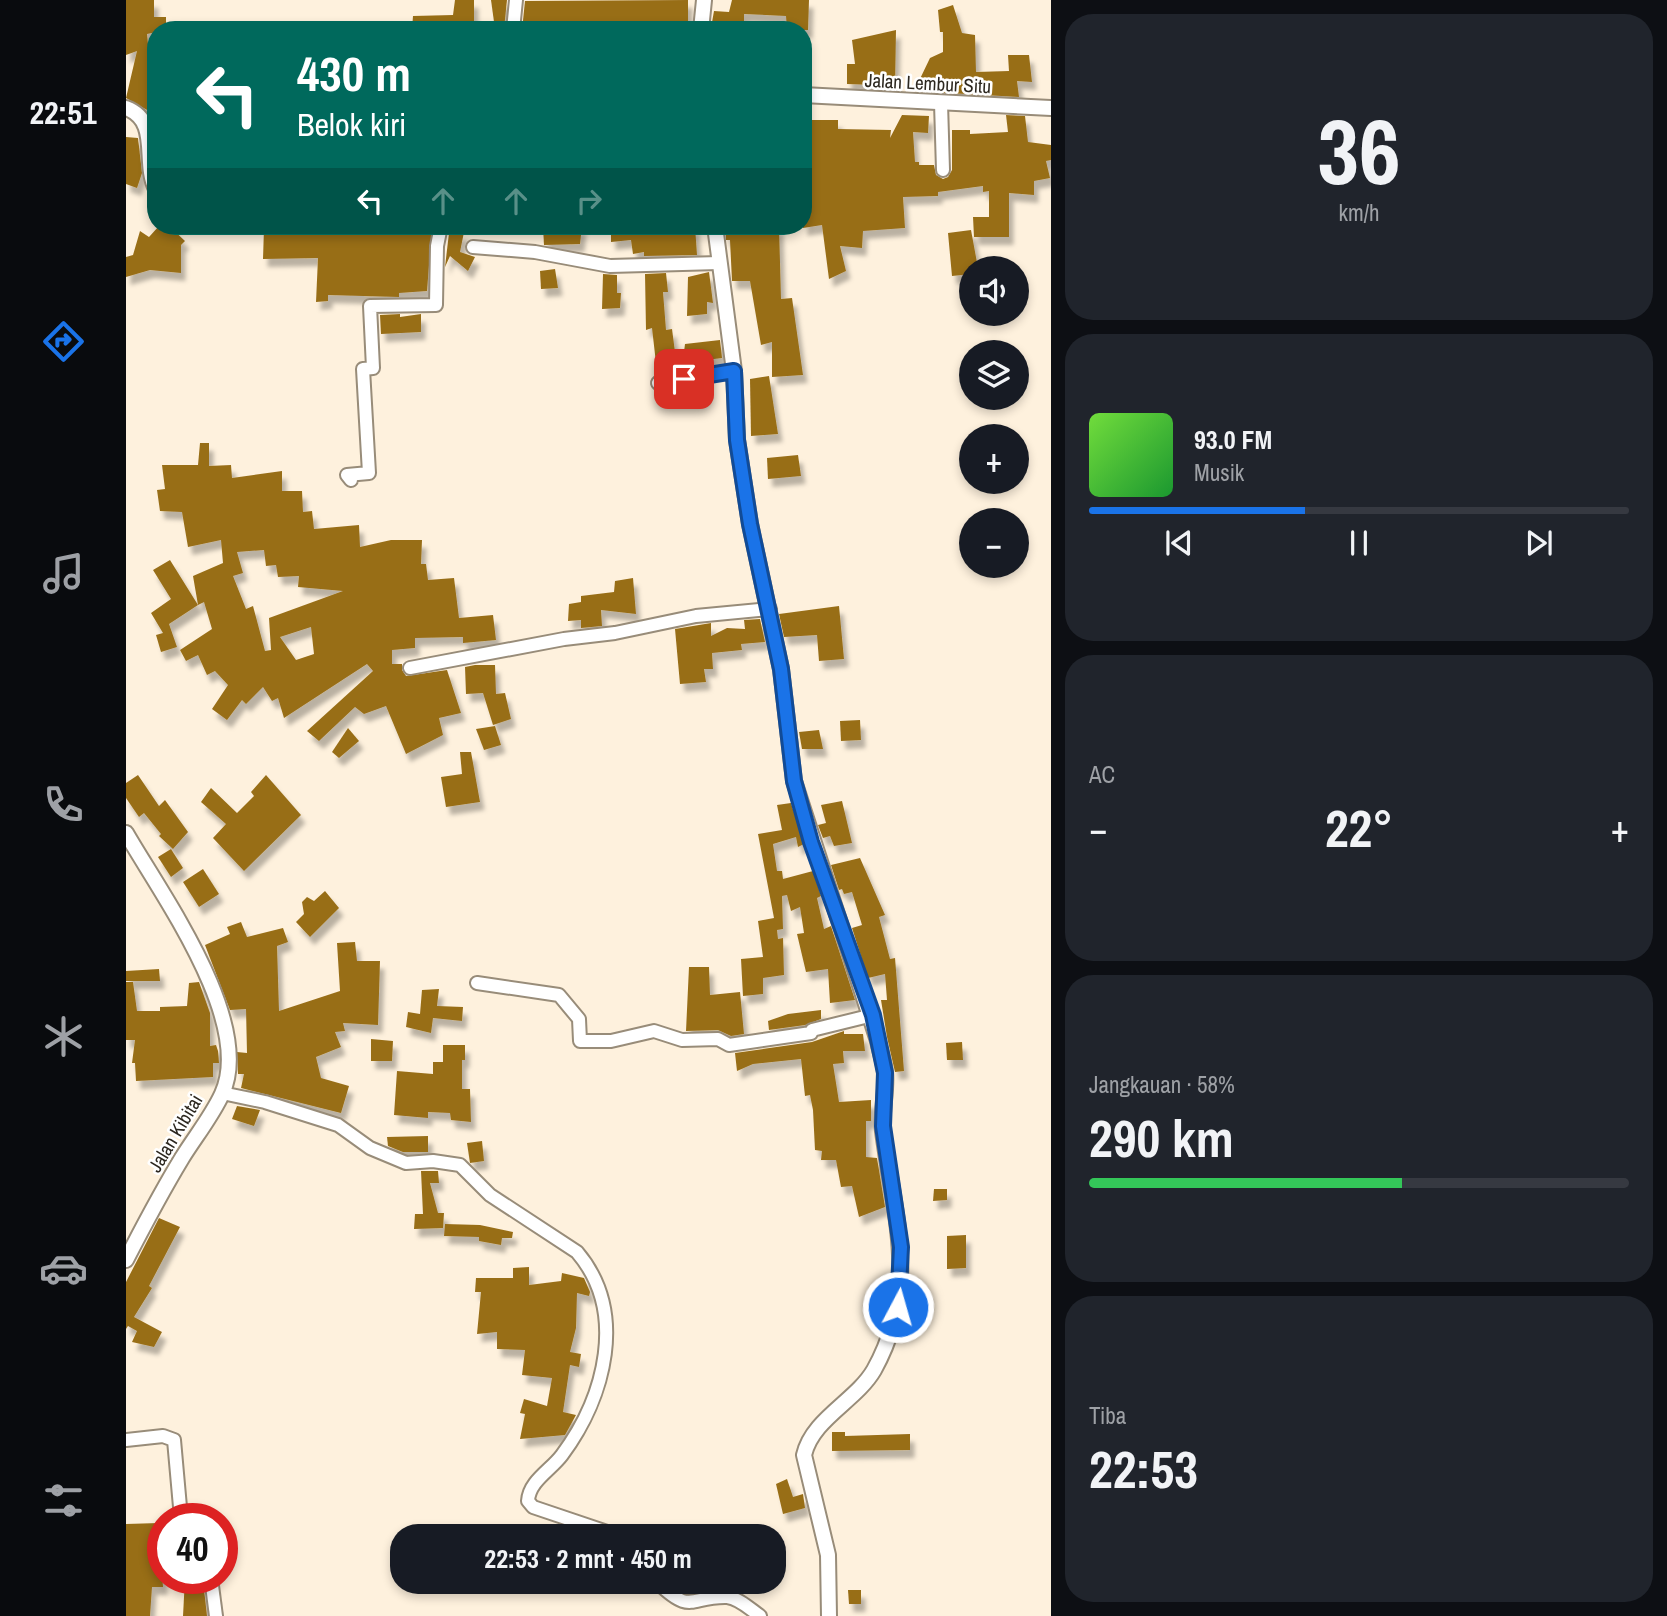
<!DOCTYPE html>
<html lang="id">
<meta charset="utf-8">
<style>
:root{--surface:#171b24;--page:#20242c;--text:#f1f3f6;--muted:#9ea1a6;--line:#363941;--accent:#1a73e8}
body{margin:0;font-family:"Archivo Narrow",sans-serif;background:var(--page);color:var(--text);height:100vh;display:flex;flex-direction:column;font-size:26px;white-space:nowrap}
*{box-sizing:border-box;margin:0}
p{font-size:23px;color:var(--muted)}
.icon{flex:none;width:38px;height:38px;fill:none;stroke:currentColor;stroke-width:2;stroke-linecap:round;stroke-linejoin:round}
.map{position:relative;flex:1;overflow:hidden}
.panel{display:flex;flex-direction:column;gap:14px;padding:14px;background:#0d0f14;width:616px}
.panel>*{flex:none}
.guide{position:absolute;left:21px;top:21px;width:665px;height:214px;border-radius:28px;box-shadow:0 4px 10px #0003;background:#00695c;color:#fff;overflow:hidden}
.buttons{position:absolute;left:833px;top:256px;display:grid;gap:14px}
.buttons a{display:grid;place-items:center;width:70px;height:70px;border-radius:50%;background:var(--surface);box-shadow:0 4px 10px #0003;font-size:35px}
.speed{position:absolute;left:21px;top:1503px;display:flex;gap:14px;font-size:35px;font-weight:700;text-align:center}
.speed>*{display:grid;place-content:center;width:91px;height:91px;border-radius:50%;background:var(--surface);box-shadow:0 4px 10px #0003;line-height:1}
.speed .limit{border:10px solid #d22;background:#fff;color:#111}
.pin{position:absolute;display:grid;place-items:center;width:60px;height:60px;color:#fff;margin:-30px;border-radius:14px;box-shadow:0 4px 10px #0006}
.me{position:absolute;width:77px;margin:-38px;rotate:6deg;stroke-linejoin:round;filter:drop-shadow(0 0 5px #0008)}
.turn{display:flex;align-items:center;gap:24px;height:147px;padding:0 35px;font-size:32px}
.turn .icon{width:91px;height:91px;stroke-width:2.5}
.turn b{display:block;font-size:49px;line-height:60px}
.lanes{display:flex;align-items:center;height:66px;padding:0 35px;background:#0003;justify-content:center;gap:35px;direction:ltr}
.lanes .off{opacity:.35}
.big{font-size:52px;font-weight:700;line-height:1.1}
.panel .widget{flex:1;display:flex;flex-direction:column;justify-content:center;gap:10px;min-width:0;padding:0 24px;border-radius:28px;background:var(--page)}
.panel .dial{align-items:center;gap:0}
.dial b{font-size:91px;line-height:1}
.song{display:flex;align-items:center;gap:21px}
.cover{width:84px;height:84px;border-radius:10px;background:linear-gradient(135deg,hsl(100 70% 55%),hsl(130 70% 35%))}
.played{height:7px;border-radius:4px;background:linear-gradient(90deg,var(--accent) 40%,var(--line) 40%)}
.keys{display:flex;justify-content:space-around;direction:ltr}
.heat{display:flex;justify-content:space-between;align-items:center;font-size:38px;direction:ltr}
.charge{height:10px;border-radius:5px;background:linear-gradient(90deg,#34c759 58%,var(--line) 0)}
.trip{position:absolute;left:264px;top:1524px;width:396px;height:70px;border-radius:28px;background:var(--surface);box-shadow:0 4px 10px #0003;font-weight:700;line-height:70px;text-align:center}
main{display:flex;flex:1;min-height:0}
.dock{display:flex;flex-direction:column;width:126px;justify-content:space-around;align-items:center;background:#090b0e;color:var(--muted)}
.dock .icon{width:49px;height:49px}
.dock .on{color:var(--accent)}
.dock b{font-size:32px;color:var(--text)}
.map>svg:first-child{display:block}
.building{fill:#986e19;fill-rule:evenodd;filter:url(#shadow)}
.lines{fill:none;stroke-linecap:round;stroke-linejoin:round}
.minor-casing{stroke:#988c79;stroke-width:16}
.tertiary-casing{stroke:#988c79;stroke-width:18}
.minor{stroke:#fff;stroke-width:12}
.tertiary{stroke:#fff;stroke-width:14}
.route-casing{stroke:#114b97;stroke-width:18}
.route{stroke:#1a73e8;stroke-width:12}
.labels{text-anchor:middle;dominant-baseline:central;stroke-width:5;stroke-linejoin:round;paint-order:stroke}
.street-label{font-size:19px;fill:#2c271f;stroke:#fff}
</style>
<main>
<nav class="dock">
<b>22:51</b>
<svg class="icon on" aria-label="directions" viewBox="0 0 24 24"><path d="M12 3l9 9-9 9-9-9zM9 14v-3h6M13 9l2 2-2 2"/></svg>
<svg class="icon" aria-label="music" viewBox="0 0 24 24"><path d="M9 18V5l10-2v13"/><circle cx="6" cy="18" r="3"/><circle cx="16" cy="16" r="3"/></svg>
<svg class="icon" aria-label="phone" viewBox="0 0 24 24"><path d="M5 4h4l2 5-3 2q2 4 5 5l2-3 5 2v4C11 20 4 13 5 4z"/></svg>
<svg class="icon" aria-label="climate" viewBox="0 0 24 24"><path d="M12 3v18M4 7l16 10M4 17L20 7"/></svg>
<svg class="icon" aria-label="car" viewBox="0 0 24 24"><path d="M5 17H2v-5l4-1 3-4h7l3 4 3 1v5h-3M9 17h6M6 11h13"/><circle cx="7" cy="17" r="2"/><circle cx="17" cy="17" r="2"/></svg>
<svg class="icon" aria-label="filters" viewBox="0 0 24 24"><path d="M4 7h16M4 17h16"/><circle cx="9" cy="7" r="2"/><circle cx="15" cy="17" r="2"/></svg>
</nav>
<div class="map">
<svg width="925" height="1616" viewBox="0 0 925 1616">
<defs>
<filter id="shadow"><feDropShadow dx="4.5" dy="8" stdDeviation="2" flood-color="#0004"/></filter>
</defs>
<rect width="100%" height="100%" fill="#fef1dd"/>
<g class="building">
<polygon points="0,0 28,0 28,17 40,17 40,30 21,34 24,64 21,76 30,77 30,115 0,98 11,51 0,55"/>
<polygon points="329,0 348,0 348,30 286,29 287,16 327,15"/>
<polygon points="365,0 381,0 378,29 369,29"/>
<polygon points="562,0 562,30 396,30 399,1"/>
<polygon points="606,0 683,0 682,30 661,30 660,16 618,14 618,30 585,28 588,11 603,12"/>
<polygon points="827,5 836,33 849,35 850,72 883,71 882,55 903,55 906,82 891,81 893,97 805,92 792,83 804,58 817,52 817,32 814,32 812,10"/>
<polygon points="770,30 769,87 752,89 751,85 721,84 721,64 729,64 726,40"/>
<polygon points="776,115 803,116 802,133 787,132 789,162 793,162 793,165 808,165 810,175 817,179 822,177 826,170 826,130 844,130 844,134 882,132 880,115 899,116 902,142 925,145 925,160 920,161 924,178 908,181 908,195 883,193 883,237 848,237 847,217 863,217 863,191 857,192 857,186 812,192 812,196 777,197 779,228 737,231 736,248 714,246 720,271 703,279 696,225 677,228 677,120 712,120 712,129 765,130 764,138"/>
<polygon points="0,137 12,138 16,173 11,188 0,184"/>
<polygon points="33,226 43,226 59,241 55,245 55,273 24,270 0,277 0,257 7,255 14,231 23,237"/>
<polygon points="159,226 306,227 301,291 273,293 273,297 202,295 202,301 190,302 192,258 137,259 138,228"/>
<polygon points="456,226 454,244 418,245 417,227"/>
<polygon points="508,226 569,226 571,255 518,256 518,252 507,254 505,240 485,242 485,229 507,230"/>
<polygon points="599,226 653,226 655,299 666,298 677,375 646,377 646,342 635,345 624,281 606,281 604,240 600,240"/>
<polygon points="845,230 852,268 845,268 845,274 826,276 822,233"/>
<polygon points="338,232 334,252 349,257 342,271 324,256 319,267 323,233"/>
<polygon points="429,269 432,288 415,289 414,271"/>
<polygon points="583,272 587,303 581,302 581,314 561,316 562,277"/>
<polygon points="540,273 542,292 537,292 540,330 546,329 549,352 558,352 559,344 594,340 596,358 564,362 565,369 549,371 548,362 530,363 526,328 520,330 519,274"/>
<polygon points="477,274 491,275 491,293 495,293 494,308 476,309"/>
<polygon points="274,314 274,317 295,314 295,332 255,334 254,315"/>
<polygon points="643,376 652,434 625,436 624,379"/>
<path d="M74,443H83V466L105,465L106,478L156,471V491H176L177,512L186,511L188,529L233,525L234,547L265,540H296L295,564H300L302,580L328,578L333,618L367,615L370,640L337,643V637L289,638V648L266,650V664H276V670L280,676L321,670L335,713L313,718L317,735L280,754L260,706L238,714L229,707L193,741L181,731L247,671L241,664L158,718L152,698L146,701L137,687L120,704L116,700L101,720L86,709L102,685L89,671L81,675L72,655L60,661L54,650L86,629L78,602L72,605L67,576L97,563L95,540L62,547L56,512L34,511L31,490L39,489L36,465H72ZM138,550L140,566L150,565L152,577L173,576L172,587L217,591L143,618L145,650L139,651L127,606L120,609L107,576L117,573L111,552ZM185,627L188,654L170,660L154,637Z"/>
<polygon points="672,455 675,476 642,479 641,458"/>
<polygon points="44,560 72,605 43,624 51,647 35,652 30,635 37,633 25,613 45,599 27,570"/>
<polygon points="507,578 510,614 475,610 476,626 455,628 455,620 442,621 443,604 455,602 455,596 488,592 489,581"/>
<polygon points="713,606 718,659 693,661 691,635 658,637 653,614"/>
<polygon points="634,619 639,642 615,644 616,650 586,653 587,669 578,669 580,682 554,684 549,629 585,623 585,636 601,628 619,629 618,620"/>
<polygon points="349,665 369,665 370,694 379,693 385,719 367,725 357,693 340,694 339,667"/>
<polygon points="734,720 735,740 715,741 714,721"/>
<polygon points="369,726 375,745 358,750 350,729"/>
<polygon points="222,728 233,741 213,758 206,752"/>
<polygon points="693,730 697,749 676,749 673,732"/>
<polygon points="334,752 345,752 354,802 320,807 315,777 336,774"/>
<polygon points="12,775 33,806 39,800 62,832 47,849 33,836 35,834 18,813 13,817 0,798 0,783"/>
<polygon points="140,775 175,815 118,871 87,838 100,824 75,802 85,788 111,813 128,796 125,792"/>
<polygon points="716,801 726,843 708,846 704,836 697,838 692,825 700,823 695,805"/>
<polygon points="665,803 678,844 672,847 670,837 647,844 651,871 656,871 657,879 687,871 695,896 691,898 698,929 705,926 729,1000 704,1003 702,969 680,972 671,934 678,933 674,907 665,911 661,895 656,896 657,929 651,930 652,939 657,938 658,975 637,978 637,994 617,996 615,959 637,957 632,921 648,918 632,834 656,830 651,805"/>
<polygon points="45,849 57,868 45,877 32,857"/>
<polygon points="734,858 759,915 753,917 764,959 769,958 778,1071 769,1072 761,1037 755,1000 761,1000 759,974 742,978 726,928 736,925 726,892 718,894 716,889 713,890 705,865"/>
<polygon points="77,869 93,894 73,907 57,882"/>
<polygon points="199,891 213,908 184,937 170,922 178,914 176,902 181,897 188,901"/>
<polygon points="115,922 121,937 157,928 162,942 151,946 153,1011 214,991 211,943 229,942 231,961 254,961 252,1025 217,1023 219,1031 209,1032 215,1047 190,1057 195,1078 223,1086 215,1113 115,1088 118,1074 112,1074 111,1052 121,1053 120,1009 104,1010 79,945 104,934 101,927"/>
<polygon points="563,967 583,967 584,995 614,992 618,1034 605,1036 592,1030 560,1031"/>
<polygon points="33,969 34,981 0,981 0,971"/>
<polygon points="0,982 7,982 11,1011 34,1011 34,1007 61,1006 63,983 73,982 84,1013 84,1046 90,1045 92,1051 93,1063 87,1063 87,1077 10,1081 9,1063 6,1063 9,1040 0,1040"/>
<polygon points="313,989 311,1006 337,1007 336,1021 307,1018 305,1033 280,1027 282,1012 294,1014 296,990"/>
<polygon points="695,1010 695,1019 679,1025 643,1030 642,1021 662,1014"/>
<polygon points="718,1031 718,1034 737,1034 739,1051 717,1051 718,1063 707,1064 713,1102 745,1100 745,1121 740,1121 740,1157 751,1158 759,1207 733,1217 726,1186 715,1187 710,1160 695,1160 696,1151 689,1150 687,1110 684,1095 679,1096 675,1059 627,1064 611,1071 609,1053 686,1042"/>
<polygon points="245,1039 267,1041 266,1061 245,1061"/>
<polygon points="836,1042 837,1060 821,1060 820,1043"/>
<polygon points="317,1045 339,1045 339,1060 336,1060 336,1089 344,1089 345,1122 325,1120 324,1113 302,1112 302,1118 268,1115 271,1071 307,1074 307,1062 317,1062"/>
<polygon points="111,1106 134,1110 128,1126 106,1119"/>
<polygon points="302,1136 302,1152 277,1152 262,1146 261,1137"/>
<polygon points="356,1141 358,1161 344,1163 341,1143"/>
<polygon points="295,1171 312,1171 313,1183 304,1183 312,1213 318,1213 317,1228 288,1229 289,1214 297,1214"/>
<polygon points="808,1189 821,1189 821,1200 807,1201"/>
<polygon points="33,1218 54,1227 23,1286 26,1288 8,1317 36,1332 28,1347 6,1342 11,1331 2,1326 0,1329 0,1282"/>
<polygon points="319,1224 354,1225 387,1232 386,1238 376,1238 375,1245 353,1241 353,1237 318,1236"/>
<polygon points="840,1235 840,1268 821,1269 821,1236"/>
<polygon points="403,1267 403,1285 435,1281 436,1273 458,1278 464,1292 463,1296 451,1293 450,1328 444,1352 455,1354 453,1367 444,1365 437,1412 450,1415 439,1435 394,1439 399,1414 394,1413 398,1399 421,1406 426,1378 396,1375 399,1350 371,1349 371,1332 351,1334 355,1292 349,1292 350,1278 387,1278 387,1268"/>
<polygon points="706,1432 719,1432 719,1436 784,1434 784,1450 706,1451"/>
<polygon points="661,1479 667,1497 677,1494 679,1508 657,1514 650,1484"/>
<polygon points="33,1523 37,1587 26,1587 24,1616 0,1616 0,1524"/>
<polygon points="59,1578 71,1578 72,1589 78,1589 81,1616 57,1616"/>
<polygon points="722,1590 735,1590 735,1604 723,1604"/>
</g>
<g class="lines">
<defs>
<g id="minor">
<polyline points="387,30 390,0"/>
<polyline points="815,103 817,170"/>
<polyline points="347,247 409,252 484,266 593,263"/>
<polyline points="532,383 608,371"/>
<polyline points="225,480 221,475 243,473 237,369 247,368 244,306 310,305 311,246 315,226"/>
<polyline points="284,668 438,639 489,633 570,616 644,609"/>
<polyline points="351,983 433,995 453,1019 454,1041 485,1041 528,1031 556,1040 592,1039 603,1045 685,1033 686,1030 747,1015"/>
<path d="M96,1093L139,1102L212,1125L244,1148L280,1163L307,1161L334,1165L364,1195L451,1252C502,1312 479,1397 436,1455C425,1470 403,1481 402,1501L407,1507L493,1536"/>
<polyline points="0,1440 37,1436 48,1440 54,1507 58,1519"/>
<polyline points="85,1578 90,1616"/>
<path d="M531,1582C566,1616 563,1596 601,1597C613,1598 624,1609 634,1616"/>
</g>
<g id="tertiary">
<polyline points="575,30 578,0"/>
<polyline points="677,95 925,108"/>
<path d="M0,108C35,121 16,162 30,189"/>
<path d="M589,226L608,371L611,440L624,524L655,669L668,781L752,1041C754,1051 758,1062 759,1072C761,1091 755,1111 757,1131C768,1217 794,1287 748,1370C730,1401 686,1419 678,1455L702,1555L703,1616"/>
<path d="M0,833C35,894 129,1022 96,1094C86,1116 69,1137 56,1158C36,1191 18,1225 0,1260"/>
</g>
</defs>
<use href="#minor" class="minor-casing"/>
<use href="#tertiary" class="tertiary-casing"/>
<use href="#minor" class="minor"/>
<use href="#tertiary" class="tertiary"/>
</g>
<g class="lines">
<defs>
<polyline id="route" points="558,379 608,371 611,440 624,524 655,669 668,781 685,842 747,1015 759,1073 757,1126 775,1247 772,1307"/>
</defs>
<use href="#route" class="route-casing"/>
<use href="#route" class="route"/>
</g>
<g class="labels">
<g class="street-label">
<text transform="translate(802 83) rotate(3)">Jalan Lembur Situ</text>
<text transform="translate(49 1133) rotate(-59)">Jalan Kibitai</text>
</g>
</g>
</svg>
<div class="buttons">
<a><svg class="icon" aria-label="sound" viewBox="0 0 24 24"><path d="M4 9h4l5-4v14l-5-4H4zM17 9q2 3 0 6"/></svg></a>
<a><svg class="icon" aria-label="layers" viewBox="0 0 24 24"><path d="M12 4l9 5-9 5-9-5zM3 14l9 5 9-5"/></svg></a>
<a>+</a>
<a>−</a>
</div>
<div class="speed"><div class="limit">40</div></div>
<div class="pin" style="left:558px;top:379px;background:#d93025"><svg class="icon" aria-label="arrive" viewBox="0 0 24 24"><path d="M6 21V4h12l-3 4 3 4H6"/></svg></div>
<svg class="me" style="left:772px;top:1307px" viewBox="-20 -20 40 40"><circle r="17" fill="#1a73e8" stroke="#fff" stroke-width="3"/><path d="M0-11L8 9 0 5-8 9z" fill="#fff"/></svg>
<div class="trip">22:53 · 2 mnt · 450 m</div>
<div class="guide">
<div class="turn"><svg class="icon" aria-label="left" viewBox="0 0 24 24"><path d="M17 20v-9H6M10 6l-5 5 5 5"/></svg><div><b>430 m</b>Belok kiri</div></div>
<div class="lanes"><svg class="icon" aria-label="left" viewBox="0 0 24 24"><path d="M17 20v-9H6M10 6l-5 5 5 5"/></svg><svg class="icon off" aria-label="ahead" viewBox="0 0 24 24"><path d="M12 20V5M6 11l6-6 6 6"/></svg><svg class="icon off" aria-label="ahead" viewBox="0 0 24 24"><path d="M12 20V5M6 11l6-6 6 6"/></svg><svg class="icon off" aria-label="right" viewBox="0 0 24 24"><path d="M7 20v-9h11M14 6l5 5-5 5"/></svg></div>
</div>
</div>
<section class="panel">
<div class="widget dial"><b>36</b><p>km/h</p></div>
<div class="widget">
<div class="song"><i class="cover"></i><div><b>93.0 FM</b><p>Musik</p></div></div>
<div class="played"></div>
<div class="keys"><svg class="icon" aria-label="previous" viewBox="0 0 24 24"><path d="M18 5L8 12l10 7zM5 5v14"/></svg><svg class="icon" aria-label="pause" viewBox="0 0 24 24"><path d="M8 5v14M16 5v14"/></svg><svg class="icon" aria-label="next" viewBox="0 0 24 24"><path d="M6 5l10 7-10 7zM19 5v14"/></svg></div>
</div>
<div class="widget"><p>AC</p>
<div class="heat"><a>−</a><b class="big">22°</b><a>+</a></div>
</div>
<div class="widget"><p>Jangkauan · 58%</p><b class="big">290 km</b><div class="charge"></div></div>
<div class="widget"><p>Tiba</p><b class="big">22:53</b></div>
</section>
</main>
